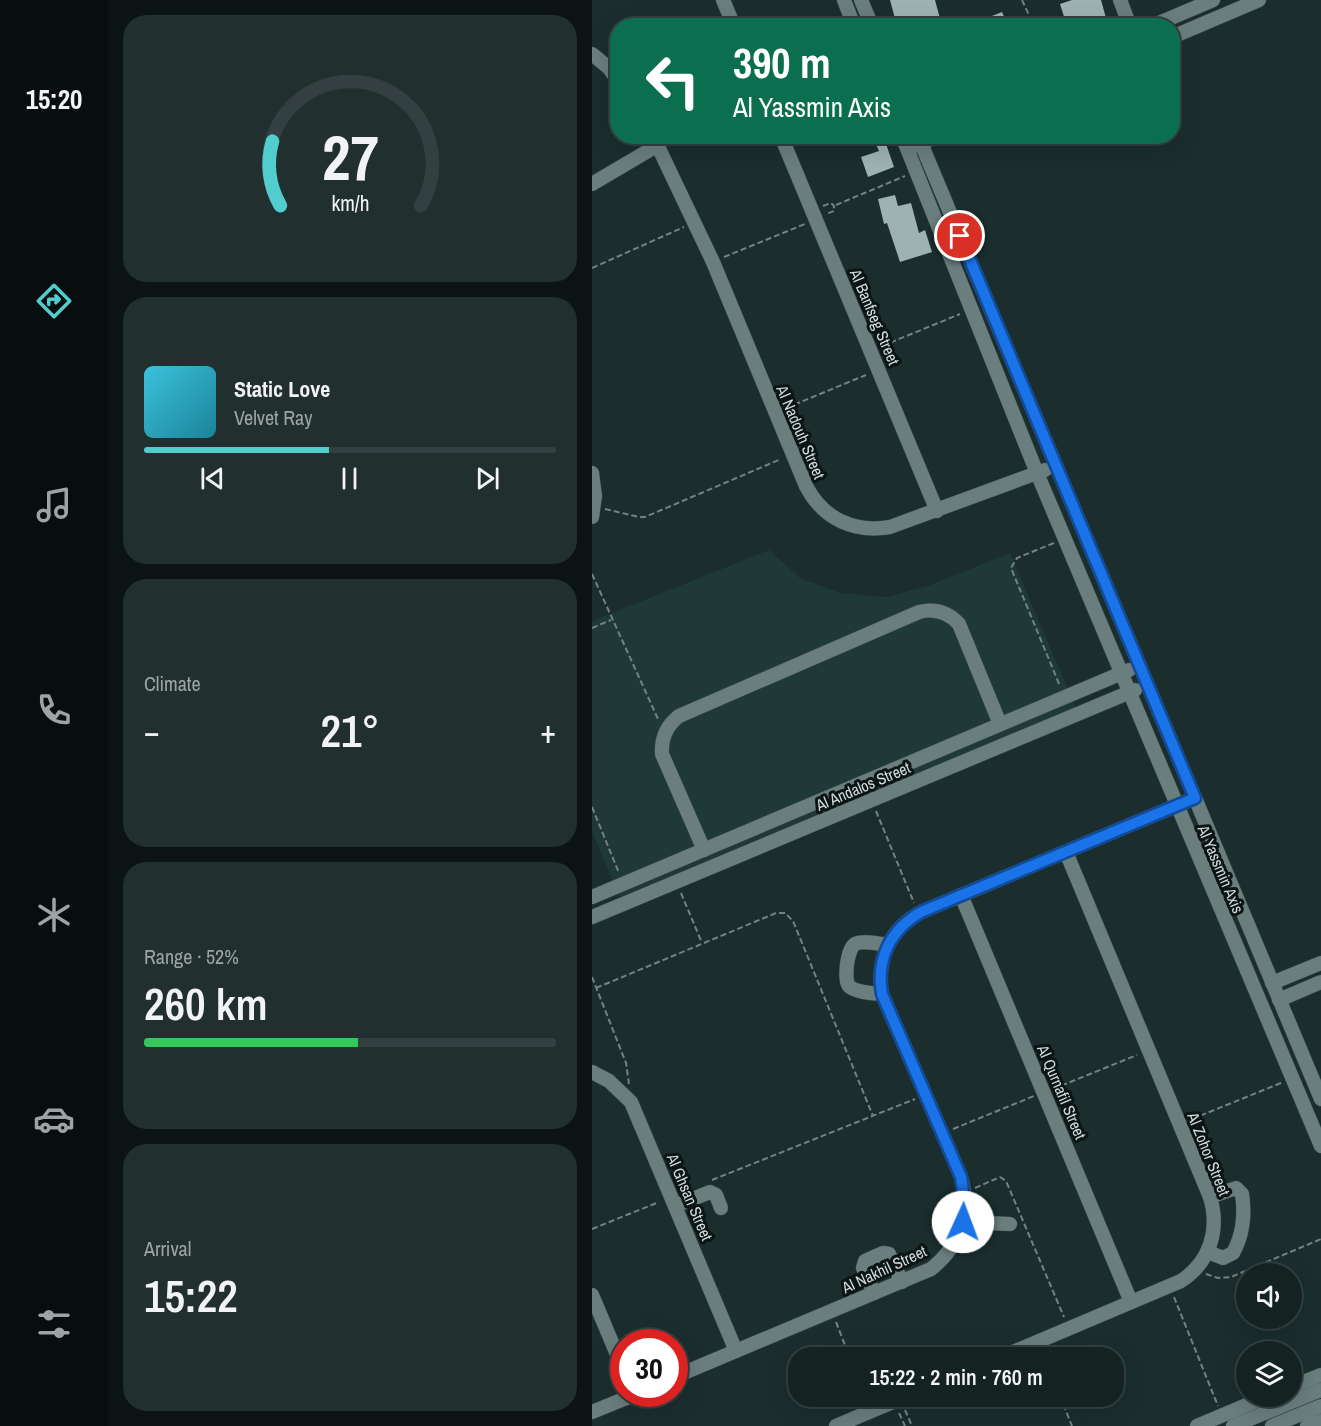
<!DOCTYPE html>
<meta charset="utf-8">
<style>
:root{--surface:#142222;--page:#212f2f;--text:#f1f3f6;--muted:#9da4a5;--line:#333f40;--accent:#52cdcd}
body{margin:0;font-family:"Archivo Narrow",sans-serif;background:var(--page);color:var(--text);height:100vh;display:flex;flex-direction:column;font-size:22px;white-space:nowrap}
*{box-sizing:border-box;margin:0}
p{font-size:20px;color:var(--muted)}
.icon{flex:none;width:33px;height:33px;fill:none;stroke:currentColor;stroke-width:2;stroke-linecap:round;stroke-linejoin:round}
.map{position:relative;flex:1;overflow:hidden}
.drawer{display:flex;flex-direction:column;gap:15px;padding:15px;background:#0b1313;width:484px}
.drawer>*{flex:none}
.hud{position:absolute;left:18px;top:18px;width:570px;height:126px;border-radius:24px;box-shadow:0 6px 24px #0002,0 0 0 2px var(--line);background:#0b6e4f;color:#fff;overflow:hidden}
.buttons{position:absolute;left:644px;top:1263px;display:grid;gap:12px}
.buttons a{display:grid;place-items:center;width:66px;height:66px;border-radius:50%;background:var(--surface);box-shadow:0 6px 24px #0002,0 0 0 2px var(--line);font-size:30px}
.speed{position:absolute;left:18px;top:1329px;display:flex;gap:12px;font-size:30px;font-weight:700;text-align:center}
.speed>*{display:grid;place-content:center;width:78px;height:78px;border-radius:50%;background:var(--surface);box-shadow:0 6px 24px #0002,0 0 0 2px var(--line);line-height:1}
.speed .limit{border:9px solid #d22;background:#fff;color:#111}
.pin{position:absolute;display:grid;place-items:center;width:51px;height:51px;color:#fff;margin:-26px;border:3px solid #fff;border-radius:50%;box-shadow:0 2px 6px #0007}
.me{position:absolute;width:66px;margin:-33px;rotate:2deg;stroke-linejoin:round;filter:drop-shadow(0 0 4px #0008)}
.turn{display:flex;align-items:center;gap:21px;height:126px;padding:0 24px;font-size:27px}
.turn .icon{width:78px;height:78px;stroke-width:2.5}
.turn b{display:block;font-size:42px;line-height:51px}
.big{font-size:45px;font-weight:600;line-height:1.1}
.drawer .tile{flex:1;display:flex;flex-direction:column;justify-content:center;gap:9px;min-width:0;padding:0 21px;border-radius:24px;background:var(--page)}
.drawer .dial{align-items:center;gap:0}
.dial svg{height:156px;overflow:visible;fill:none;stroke:var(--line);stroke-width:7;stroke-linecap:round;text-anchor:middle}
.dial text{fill:var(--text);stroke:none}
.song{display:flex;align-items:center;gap:18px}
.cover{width:72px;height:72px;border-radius:9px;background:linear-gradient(135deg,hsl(190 70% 55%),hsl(190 70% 35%))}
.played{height:6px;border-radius:3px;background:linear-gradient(90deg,var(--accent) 45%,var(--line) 45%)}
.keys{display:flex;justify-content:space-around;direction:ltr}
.heat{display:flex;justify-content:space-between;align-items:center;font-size:33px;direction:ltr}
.charge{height:9px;border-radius:4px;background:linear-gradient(90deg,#34c759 52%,var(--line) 0)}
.trip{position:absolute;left:196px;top:1347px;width:336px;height:60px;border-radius:24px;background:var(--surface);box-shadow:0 6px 24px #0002,0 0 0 2px var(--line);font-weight:600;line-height:60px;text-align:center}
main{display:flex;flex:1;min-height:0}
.tabs{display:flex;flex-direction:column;width:108px;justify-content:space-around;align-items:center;background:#080e0e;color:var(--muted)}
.tabs .icon{width:42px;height:42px}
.tabs .selected{color:var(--accent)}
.tabs b{font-size:27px;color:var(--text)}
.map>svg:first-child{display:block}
.built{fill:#1f3939}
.building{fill:#9db2b1}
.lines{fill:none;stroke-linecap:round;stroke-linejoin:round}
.minor-casing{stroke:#3a4848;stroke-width:15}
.path{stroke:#748282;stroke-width:2;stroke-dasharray:6 3;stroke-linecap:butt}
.minor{stroke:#6a7e7d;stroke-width:14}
.route-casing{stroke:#114b97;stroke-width:15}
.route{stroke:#1a73e8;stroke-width:10}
.labels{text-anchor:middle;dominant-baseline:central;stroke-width:6;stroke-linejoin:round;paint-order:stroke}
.street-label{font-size:16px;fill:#d0dbdb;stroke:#0c1414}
</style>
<main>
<nav class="tabs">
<b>15:20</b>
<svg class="icon selected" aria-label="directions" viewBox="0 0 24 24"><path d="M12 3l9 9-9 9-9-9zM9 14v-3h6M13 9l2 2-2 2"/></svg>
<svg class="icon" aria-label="music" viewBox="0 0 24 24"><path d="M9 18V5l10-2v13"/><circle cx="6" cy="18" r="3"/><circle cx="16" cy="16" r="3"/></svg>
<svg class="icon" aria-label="phone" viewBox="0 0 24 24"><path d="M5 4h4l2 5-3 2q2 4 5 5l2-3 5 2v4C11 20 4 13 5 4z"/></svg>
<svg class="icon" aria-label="climate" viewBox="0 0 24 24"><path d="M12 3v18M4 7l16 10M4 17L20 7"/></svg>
<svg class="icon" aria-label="car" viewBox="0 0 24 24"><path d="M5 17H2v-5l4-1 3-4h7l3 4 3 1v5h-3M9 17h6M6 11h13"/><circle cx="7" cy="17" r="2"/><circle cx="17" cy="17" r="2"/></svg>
<svg class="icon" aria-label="filters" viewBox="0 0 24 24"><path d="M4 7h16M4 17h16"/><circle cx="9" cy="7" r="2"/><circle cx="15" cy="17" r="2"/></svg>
</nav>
<section class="drawer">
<div class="tile dial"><svg viewBox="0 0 100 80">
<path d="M14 69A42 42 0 1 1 86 69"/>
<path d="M14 69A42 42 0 0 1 10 36" stroke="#52cdcd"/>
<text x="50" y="56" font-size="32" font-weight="700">27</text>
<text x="50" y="72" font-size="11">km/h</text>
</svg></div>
<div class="tile">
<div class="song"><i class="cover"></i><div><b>Static Love</b><p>Velvet Ray</p></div></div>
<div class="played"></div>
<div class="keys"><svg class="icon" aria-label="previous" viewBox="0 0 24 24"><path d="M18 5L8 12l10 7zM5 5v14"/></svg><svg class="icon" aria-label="pause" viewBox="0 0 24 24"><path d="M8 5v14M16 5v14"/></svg><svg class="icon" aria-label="next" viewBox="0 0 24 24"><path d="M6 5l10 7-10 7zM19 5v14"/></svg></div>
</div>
<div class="tile"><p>Climate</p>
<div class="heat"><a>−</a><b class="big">21°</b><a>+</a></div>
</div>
<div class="tile"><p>Range · 52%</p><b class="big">260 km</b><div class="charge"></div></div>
<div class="tile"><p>Arrival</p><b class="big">15:22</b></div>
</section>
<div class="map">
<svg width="729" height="1426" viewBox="0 0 729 1426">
<rect width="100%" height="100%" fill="#1b2d2d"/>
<polygon class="built" points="177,550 208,578 248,593 294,597 338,585 418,553 484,708 27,897 0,831 0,621"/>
<g class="building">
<polygon points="298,0 343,0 350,26 326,26 326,21 305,26"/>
<polygon points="480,0 509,0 514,18 490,26 475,26 468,4"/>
<polygon points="410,12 416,26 377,26 377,25"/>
<polygon points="293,141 302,167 276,177 269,157 287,151 284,144"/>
<polygon points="303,195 306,206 319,203 327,233 333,230 340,252 308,262 295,223 292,224 286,199"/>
</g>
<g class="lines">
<defs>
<g id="minor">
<polyline points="131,0 142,26"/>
<polyline points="252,0 262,26"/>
<polyline points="269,0 280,26"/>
<polyline points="528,0 538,26"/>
<polyline points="560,26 621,0"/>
<polyline points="580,37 667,0"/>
<polyline points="0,54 17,68 26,81"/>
<path d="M61,136L121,262L214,486C231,519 262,533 298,527L453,470"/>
<polyline points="189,136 345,511"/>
<polyline points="310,136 445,473 729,1146"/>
<polyline points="326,136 729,1099"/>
<polyline points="322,146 346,136"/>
<polyline points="0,184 66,145"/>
<polyline points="0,473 3,496 0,517"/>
<path d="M112,850L70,754C69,738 74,726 87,716L327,612C343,608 356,612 367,624L408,724"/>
<polyline points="369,895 539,1302"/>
<polyline points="0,897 537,670"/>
<polyline points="0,917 543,690"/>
<polyline points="680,983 729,963"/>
<path d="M290,994C281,993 266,993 258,987C251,982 255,949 263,944C271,940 287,944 296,945"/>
<polyline points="687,1000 729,982"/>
<polyline points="0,1072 17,1081 39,1102 144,1351"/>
<polyline points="83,1206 118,1192 124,1195 129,1208"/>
<polyline points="371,1222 418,1224"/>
<path d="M616,1252L631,1258L641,1253C651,1235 653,1214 650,1194L644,1188L618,1197"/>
<polyline points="282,1293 271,1268 273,1261 291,1253 297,1254 310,1282"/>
<polyline points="0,1295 32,1371"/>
<path d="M407,1358L589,1281C618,1262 628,1230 618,1197L474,852"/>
<path d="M82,1377L339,1269C368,1246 379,1213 369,1177L290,994C284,959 298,929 329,912L603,798"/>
<polyline points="699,1387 729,1375"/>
<polyline points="0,1412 44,1394"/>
<polyline points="244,1426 315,1396"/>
<polyline points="605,1426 676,1396"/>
<polyline points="641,1426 729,1390"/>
<polyline points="680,1426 729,1406"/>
<polyline points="715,1426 729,1421"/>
</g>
</defs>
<use href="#minor" class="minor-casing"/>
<g class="path">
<polyline points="430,0 442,26"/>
<polyline points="244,205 313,176"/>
<polyline points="231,206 239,203 242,206 242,211 234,214"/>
<polyline points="132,257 213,224"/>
<polyline points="0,268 92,227"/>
<polyline points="290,346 368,314"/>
<polyline points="194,408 274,375"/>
<polyline points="13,509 47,517 53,517 189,459"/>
<polyline points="462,543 425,558 419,568 468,686"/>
<polyline points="0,574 66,719"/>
<polyline points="0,628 19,620"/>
<polyline points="0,807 27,873"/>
<polyline points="284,811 322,903"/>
<polyline points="89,893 110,943"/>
<polyline points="0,977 34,1063 37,1084"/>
<polyline points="4,988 184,913 193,913 201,921 281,1116"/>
<polyline points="461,1089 545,1055"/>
<polyline points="600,1119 689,1083"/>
<polyline points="361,1129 442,1096"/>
<polyline points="120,1180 323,1099"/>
<polyline points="383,1188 408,1177 414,1181 472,1317"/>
<polyline points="0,1229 67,1202"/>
<polyline points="614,1274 626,1278 639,1277 729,1239"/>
<polyline points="582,1297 626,1406"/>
<polyline points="244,1322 258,1358"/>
<polyline points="468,1396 480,1426"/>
<polyline points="313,1410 320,1426"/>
<polyline points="307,1413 313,1426"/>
</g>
<use href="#minor" class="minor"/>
</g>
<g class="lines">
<defs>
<path id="route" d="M368,236L603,798L329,912C298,930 284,959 290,994L369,1177L373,1204L371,1222"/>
</defs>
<use href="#route" class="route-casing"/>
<use href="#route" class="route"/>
</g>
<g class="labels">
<g class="street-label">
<text transform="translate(283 317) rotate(67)">Al Banfseg Street</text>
<text transform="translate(209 432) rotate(67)">Al Nadouh Street</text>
<text transform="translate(271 786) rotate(-23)">Al Andalos Street</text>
<text transform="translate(629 869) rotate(67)">Al Yassmin Axis</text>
<text transform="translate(470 1092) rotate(67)">Al Qurnafil Street</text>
<text transform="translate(617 1154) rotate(68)">Al Zohor Street</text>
<text transform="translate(98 1197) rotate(67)">Al Ghsan Street</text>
<text transform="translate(292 1269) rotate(-25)">Al Nakhil Street</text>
</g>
</g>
</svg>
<div class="buttons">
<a><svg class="icon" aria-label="sound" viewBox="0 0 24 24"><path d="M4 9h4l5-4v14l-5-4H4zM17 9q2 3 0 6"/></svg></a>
<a><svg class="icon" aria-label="layers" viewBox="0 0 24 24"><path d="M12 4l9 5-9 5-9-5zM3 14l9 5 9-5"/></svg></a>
</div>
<div class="speed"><div class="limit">30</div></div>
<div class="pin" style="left:368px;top:236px;background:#d93025"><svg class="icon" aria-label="arrive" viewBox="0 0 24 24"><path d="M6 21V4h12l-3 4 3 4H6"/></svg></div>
<svg class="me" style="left:371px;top:1222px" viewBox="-20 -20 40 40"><circle r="19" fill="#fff"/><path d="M0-13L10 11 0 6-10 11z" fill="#1a73e8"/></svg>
<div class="trip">15:22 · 2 min · 760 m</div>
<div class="hud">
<div class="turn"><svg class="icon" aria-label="left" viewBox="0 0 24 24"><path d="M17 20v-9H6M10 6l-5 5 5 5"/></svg><div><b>390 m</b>Al Yassmin Axis</div></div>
</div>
</div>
</main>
